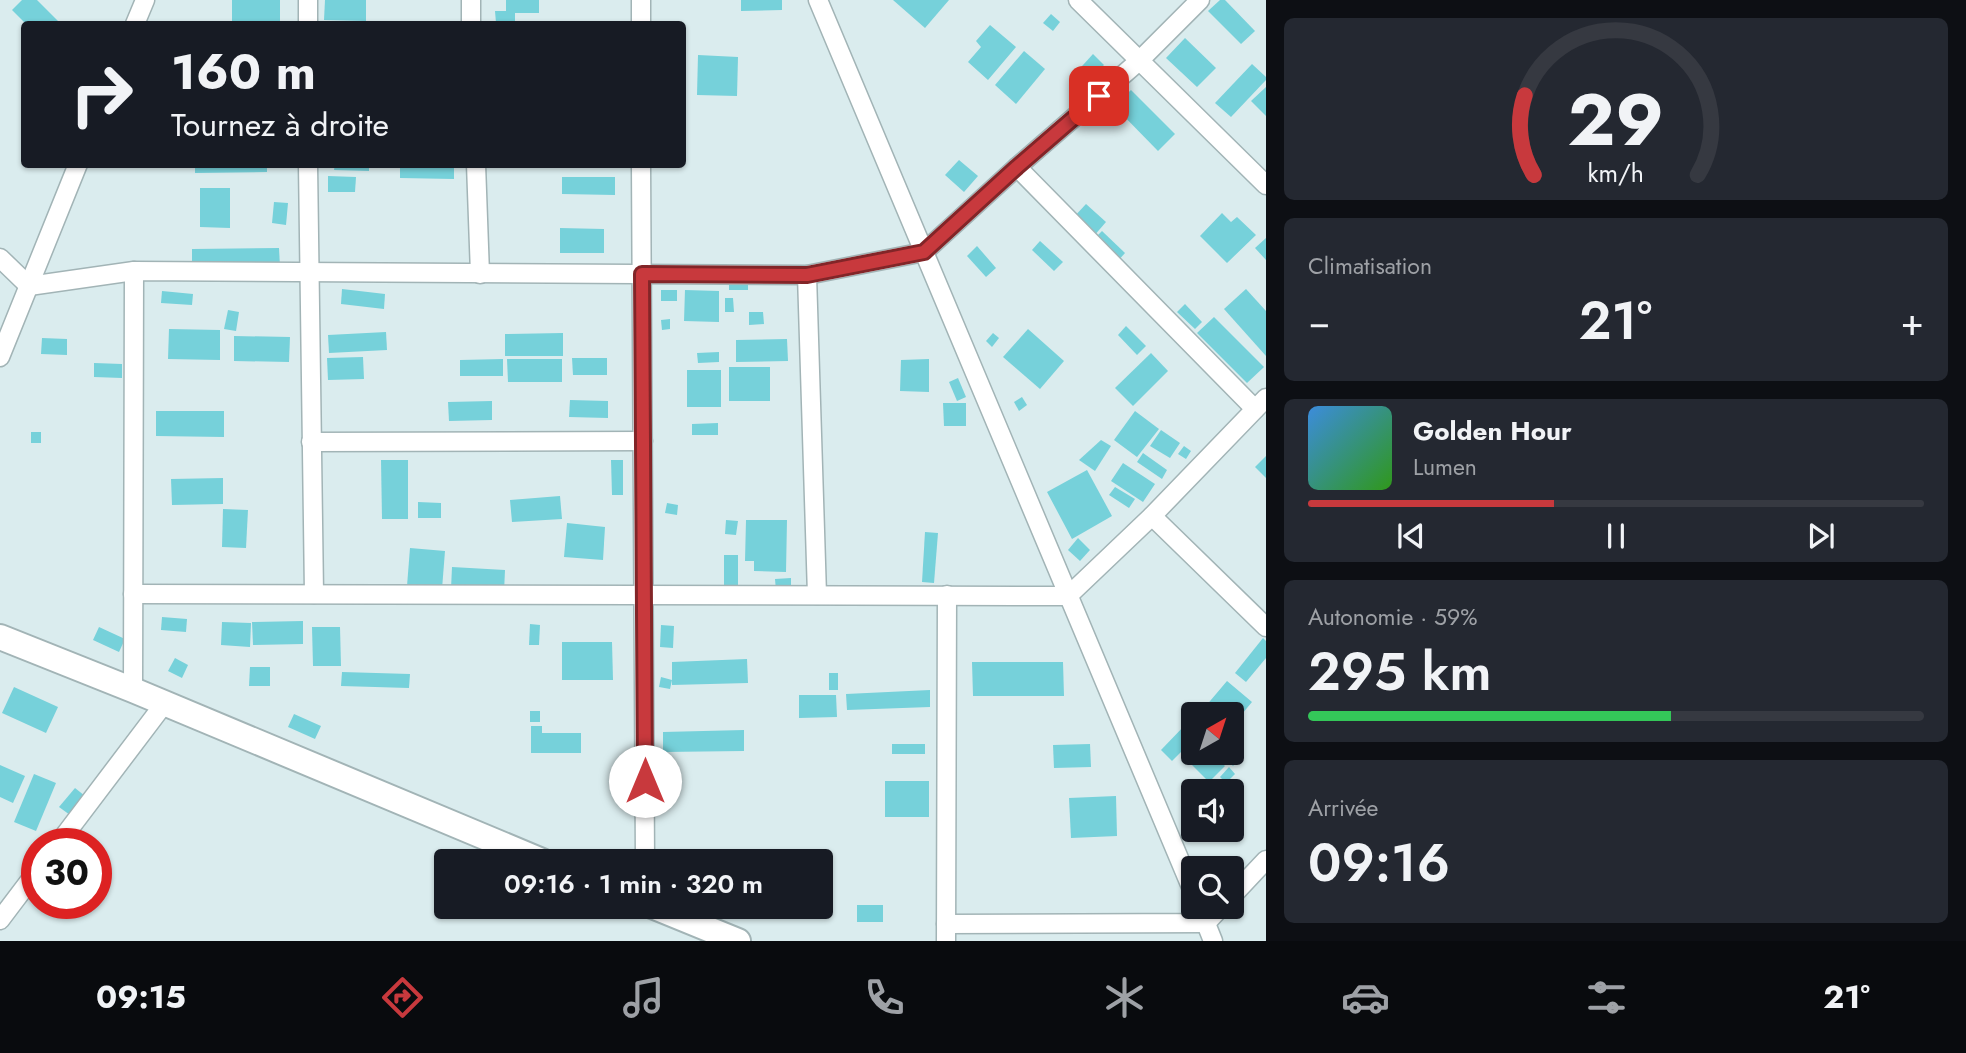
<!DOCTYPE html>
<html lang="fr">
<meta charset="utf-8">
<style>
:root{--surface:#171b24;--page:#242831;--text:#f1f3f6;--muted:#9ea1a6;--line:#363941;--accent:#c8393d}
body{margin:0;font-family:Jost,sans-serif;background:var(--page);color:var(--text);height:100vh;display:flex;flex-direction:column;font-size:26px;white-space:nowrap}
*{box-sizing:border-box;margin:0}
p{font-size:23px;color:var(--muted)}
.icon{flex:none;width:38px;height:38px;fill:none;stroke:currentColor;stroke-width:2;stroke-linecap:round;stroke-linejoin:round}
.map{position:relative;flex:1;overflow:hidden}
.drawer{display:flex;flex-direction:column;gap:18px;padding:18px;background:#0d0f14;width:700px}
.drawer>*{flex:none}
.banner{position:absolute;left:21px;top:21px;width:665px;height:147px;border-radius:7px;box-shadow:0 2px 5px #0004;background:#171b24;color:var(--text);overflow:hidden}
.needle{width:46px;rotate:39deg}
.tools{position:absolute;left:1181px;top:702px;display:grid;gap:14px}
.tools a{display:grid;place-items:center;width:63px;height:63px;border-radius:7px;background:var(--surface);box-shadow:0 2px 5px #0004;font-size:35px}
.speed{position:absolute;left:21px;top:828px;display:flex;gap:14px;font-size:35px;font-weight:700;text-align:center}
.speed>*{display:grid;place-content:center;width:91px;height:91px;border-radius:50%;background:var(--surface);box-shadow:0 2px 5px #0004;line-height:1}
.speed .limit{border:10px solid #d22;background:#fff;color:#111}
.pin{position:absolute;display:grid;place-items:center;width:60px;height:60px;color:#fff;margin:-30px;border-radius:14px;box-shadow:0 4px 10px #0006}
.me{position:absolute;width:77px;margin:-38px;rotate:0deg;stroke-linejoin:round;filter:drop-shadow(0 0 5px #0008)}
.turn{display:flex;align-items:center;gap:24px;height:147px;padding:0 35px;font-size:32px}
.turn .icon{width:91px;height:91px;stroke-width:2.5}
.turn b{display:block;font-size:49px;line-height:60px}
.big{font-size:52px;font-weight:600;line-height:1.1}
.drawer .widget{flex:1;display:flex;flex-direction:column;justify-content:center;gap:10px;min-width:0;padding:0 24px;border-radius:10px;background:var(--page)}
.drawer .dial{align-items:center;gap:0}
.dial svg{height:182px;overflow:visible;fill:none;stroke:var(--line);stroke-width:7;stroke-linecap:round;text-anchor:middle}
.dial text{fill:var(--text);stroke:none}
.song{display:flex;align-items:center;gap:21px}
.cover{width:84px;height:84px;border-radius:10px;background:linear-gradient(135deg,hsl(210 70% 55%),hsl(110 70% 35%))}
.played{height:7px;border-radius:4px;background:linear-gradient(90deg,var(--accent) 40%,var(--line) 40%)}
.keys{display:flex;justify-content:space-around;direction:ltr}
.heat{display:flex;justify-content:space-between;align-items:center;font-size:38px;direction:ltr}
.charge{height:10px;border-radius:5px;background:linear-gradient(90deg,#34c759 59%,var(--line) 0)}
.trip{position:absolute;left:434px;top:849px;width:399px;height:70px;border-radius:7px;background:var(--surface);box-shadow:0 2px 5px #0004;font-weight:600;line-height:70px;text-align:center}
.menu{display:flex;height:112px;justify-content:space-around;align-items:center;background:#090b0e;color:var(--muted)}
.menu .icon{width:49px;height:49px}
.menu .active{color:var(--accent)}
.menu b{font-size:32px;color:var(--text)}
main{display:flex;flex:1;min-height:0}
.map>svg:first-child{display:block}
.building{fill:#76d1da}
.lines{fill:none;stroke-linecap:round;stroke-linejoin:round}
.street-casing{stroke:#a2b4b6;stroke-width:21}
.secondary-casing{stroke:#a2b4b6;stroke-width:28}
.street{stroke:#fff;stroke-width:18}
.secondary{stroke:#fff;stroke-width:24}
.route-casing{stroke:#822528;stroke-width:18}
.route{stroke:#c8393d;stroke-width:12}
</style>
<main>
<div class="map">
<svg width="1266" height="941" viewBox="0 0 1266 941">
<rect width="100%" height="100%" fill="#daecee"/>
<g class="building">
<polygon points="22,0 37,0 61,24 26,24 12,10"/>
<rect x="232" y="0" width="48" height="23"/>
<polygon points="325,0 366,0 366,21 324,20"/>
<polygon points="506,0 539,0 539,13 515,13 515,23 496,23 495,11 506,11"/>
<polygon points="741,0 782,0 782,10 741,11"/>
<polygon points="893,0 949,0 925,28"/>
<polygon points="1220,0 1225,0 1255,31 1241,44 1208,11"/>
<polygon points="1051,14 1060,22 1053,31 1043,23"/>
<polygon points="990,25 1016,47 988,80 968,62 981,47 976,41"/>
<polygon points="1185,38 1216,68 1197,87 1166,58"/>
<polygon points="1024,51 1045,69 1016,104 995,85"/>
<polygon points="1093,54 1104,65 1084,85 1073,76"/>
<polygon points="698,55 738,57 737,96 697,95"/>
<polygon points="1252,64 1266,77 1266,80 1231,117 1215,103"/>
<polygon points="1266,87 1266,116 1251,101"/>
<polygon points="1131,90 1175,134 1158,151 1114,106"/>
<polygon points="959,160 978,176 964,192 945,175"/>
<polygon points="195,164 267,164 267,172 195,173"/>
<polygon points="335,164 369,164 369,171 334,170"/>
<polygon points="400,164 454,164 454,179 400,178"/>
<polygon points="328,176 356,177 355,192 328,192"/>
<polygon points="562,177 615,177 615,195 562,194"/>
<polygon points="200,188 230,188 230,228 200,227"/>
<polygon points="274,202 288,203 286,225 272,223"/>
<polygon points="1086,204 1106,222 1093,237 1073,218"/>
<polygon points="1222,213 1231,222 1237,217 1256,235 1227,263 1200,236"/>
<polygon points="560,228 604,229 604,253 560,253"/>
<polygon points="1102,231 1125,253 1117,262 1094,239"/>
<polygon points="1266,238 1266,260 1255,248"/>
<polygon points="1040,241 1063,262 1054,271 1032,250"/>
<polygon points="977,246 996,268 986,277 967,256"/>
<polygon points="279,248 280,267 192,269 192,249"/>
<rect x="729" y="281" width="19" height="9"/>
<polygon points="342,289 385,294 384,309 341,304"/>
<polygon points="1246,289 1266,311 1266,356 1224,309"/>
<rect x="661" y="290" width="16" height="11"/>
<polygon points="685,290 719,291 719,322 684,321"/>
<polygon points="162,291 193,294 192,305 161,303"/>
<polygon points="725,298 733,298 734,312 725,312"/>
<polygon points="1185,304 1202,322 1195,329 1177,312"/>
<polygon points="228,310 239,312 236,331 224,329"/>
<polygon points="749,312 763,312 764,324 749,325"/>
<polygon points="1214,317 1264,367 1247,383 1197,333"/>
<polygon points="670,319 670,329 662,330 661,320"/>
<polygon points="1126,326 1146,346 1137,355 1118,335"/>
<polygon points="169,329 220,330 220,360 168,359"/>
<polygon points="1028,329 1064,361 1040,389 1003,357"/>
<polygon points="386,332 387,350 329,353 328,335"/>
<polygon points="563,333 563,356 505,356 505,334"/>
<polygon points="993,333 999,338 992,347 986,341"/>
<polygon points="234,336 290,337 289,362 234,361"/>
<polygon points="42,338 67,339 67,355 41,354"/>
<polygon points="787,339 788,361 736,362 736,340"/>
<polygon points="719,352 719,362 698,363 697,353"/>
<polygon points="1151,353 1168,371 1133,406 1115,388"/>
<polygon points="363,357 364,379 328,380 327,358"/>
<polygon points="572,358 607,358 607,375 573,375"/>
<polygon points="503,359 503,376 460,376 460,360"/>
<polygon points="507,359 562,359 562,382 508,382"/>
<polygon points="929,359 929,392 900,391 901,360"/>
<polygon points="94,363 122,364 122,378 94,377"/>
<rect x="729" y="367" width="41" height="34"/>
<rect x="687" y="370" width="34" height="37"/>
<polygon points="958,378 966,397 957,401 949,382"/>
<polygon points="1022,397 1027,405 1019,411 1014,402"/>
<polygon points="570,400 608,401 608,418 569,417"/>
<polygon points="492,401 492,420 449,421 448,402"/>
<polygon points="943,403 966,403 966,426 944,426"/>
<polygon points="156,411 224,411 224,437 156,436"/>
<polygon points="1135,411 1159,429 1137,457 1114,440"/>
<polygon points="718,423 718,435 692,435 692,424"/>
<polygon points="1161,430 1180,443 1170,458 1150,446"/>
<rect x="31" y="432" width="10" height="11"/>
<polygon points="1101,440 1111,446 1095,471 1079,460"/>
<polygon points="1184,446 1191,451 1186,459 1178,454"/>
<polygon points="1143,453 1167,470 1162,479 1137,462"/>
<polygon points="1266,456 1266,478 1255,467"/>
<polygon points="381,460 408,460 408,519 382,519"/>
<polygon points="611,460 623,460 623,495 612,495"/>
<polygon points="1123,463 1155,484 1143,502 1111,481"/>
<polygon points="1087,470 1112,516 1072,539 1047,492"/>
<polygon points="223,478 223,504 172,505 171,479"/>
<polygon points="1115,487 1135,499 1129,508 1109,495"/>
<polygon points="560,496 562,519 512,522 510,500"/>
<polygon points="418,502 441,503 441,518 418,518"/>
<polygon points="667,503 678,505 677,515 665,513"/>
<polygon points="223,509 248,510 246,548 222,547"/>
<polygon points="726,520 738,521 736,535 725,534"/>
<polygon points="746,520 787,520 786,572 754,571 754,561 745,561"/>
<polygon points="567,523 605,527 603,560 564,557"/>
<polygon points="925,532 938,533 934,583 922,582"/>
<polygon points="1078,538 1090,550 1080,561 1068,550"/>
<polygon points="410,548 445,551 442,589 407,586"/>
<rect x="724" y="555" width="14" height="31"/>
<polygon points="452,567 505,570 504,592 451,589"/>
<polygon points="791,578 791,591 776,591 775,579"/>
<polygon points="162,617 187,619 186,632 161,630"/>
<polygon points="303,621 303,644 253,645 252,622"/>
<polygon points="222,622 251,623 250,647 221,645"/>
<polygon points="530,624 540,625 539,645 529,645"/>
<polygon points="661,625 674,626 673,648 660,647"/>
<polygon points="99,627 125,639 119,652 93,640"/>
<polygon points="312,627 340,627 341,666 313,666"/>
<polygon points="1263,638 1266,641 1266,658 1246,682 1235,673"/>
<polygon points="562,642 612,642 613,680 562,680"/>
<polygon points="175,658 188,665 182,678 168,671"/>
<polygon points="747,659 748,683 672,685 672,662"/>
<polygon points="972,662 1063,662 1064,696 973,696"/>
<polygon points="250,667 270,667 270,686 249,686"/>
<polygon points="342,672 410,674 409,688 341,686"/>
<rect x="829" y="673" width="9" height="17"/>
<polygon points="661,677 672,680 670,689 659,687"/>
<polygon points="1227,681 1252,702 1232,726 1232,714 1205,714 1209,710 1205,707"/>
<polygon points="14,687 58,707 46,733 2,713"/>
<polygon points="930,690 930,707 847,710 846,694"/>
<polygon points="799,695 836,695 837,717 799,718"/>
<rect x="530" y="711" width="10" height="11"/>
<polygon points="294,714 321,726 315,739 288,727"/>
<polygon points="1187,723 1194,729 1194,739 1172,761 1161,750"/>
<polygon points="531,726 542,726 542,733 581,733 581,753 531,753"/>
<polygon points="744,730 744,751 663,752 663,732"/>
<rect x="892" y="744" width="33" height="10"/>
<polygon points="1090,744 1091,767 1054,768 1053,745"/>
<polygon points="1194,747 1194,752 1211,752 1225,766 1209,782 1184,757"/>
<polygon points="1229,752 1239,760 1233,766 1224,757"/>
<polygon points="0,765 25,776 13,803 0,797"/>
<polygon points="1229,767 1235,774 1226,783 1220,777"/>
<polygon points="34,774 56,783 36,831 14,822"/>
<rect x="885" y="781" width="44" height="36"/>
<polygon points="75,788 85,796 70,815 59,807"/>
<polygon points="1116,796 1117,836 1071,838 1069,798"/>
<rect x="857" y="905" width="26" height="17"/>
</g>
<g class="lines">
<defs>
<g id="street">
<polyline points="308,0 308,24"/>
<polyline points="471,0 471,24"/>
<polyline points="641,0 641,24"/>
<polyline points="818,0 1194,894"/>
<polyline points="1078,0 1266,185"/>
<polyline points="135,24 145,0"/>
<polyline points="308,164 314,594"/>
<polyline points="476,164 480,274"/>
<polyline points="641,164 645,861"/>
<polyline points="1017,167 1255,409"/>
<polyline points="0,258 29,286 134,271 807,275 924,252 1017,167 1139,61 1200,0"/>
<polyline points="807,275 817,595"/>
<polyline points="0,357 78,164"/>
<polyline points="311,442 643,441"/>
<polyline points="1152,516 1266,627"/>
<polyline points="133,594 1068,596 1152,516 1266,398"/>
<polyline points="133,690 134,271"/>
<polyline points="58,844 164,704"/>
<polyline points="1232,896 1266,860"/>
<polyline points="1199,906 1213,941"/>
<polyline points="0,920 37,871"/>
<polyline points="946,924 1206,923 1222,906"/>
<polyline points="946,941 947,595"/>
</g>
<g id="secondary">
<polyline points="0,637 133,690 542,861"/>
<polyline points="652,906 738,941"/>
</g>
</defs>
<use href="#street" class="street-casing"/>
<use href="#secondary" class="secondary-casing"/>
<use href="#street" class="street"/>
<use href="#secondary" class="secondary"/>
</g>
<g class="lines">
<defs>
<polyline id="route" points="645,781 642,274 807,275 924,252 1017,167 1099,96"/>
</defs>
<use href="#route" class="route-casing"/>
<use href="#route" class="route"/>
</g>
</svg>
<div class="tools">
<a><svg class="needle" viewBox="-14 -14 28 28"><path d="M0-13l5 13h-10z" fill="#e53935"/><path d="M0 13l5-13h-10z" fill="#9ea1a6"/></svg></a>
<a><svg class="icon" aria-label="sound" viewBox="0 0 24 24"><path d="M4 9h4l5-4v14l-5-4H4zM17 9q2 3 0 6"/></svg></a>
<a><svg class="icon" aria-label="search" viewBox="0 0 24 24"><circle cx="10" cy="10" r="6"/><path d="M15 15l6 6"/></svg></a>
</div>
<div class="speed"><div class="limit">30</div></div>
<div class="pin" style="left:1099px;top:96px;background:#d93025"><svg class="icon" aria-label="arrive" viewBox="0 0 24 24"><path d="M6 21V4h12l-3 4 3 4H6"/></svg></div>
<svg class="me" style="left:645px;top:781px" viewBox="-20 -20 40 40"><circle r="19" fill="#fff"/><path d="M0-13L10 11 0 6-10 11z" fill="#c8393d"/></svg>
<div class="trip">09:16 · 1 min · 320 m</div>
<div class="banner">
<div class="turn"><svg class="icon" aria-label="right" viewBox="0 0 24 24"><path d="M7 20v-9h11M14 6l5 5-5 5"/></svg><div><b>160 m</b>Tournez à droite</div></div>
</div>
</div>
<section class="drawer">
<div class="widget dial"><svg viewBox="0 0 100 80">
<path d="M14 69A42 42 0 1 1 86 69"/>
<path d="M14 69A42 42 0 0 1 10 34" stroke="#c8393d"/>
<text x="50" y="56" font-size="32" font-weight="700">29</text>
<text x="50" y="72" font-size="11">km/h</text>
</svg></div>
<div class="widget"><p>Climatisation</p>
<div class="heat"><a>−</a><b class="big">21°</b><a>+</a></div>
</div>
<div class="widget">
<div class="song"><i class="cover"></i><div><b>Golden Hour</b><p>Lumen</p></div></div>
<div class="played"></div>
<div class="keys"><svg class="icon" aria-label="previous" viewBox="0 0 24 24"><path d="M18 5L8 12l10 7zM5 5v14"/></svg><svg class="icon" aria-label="pause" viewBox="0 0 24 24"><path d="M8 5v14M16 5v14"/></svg><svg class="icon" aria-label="next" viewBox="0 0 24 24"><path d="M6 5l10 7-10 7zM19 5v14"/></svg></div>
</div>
<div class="widget"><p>Autonomie · 59%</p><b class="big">295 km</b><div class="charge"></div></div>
<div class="widget"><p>Arrivée</p><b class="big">09:16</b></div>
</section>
</main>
<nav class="menu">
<b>09:15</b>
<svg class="icon active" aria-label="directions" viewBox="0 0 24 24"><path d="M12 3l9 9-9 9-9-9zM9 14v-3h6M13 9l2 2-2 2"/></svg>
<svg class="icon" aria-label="music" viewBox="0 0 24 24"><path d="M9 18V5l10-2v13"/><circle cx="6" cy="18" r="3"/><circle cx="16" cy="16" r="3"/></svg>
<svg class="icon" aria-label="phone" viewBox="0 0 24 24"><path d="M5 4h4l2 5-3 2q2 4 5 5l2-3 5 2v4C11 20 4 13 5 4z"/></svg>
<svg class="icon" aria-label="climate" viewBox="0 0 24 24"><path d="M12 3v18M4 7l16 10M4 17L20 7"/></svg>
<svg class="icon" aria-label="car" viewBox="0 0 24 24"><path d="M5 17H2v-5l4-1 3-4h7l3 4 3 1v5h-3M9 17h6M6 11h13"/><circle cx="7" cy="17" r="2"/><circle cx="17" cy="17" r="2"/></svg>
<svg class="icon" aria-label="filters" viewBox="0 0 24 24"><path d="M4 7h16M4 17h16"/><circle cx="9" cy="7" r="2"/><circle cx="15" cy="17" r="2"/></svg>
<b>21°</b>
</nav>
